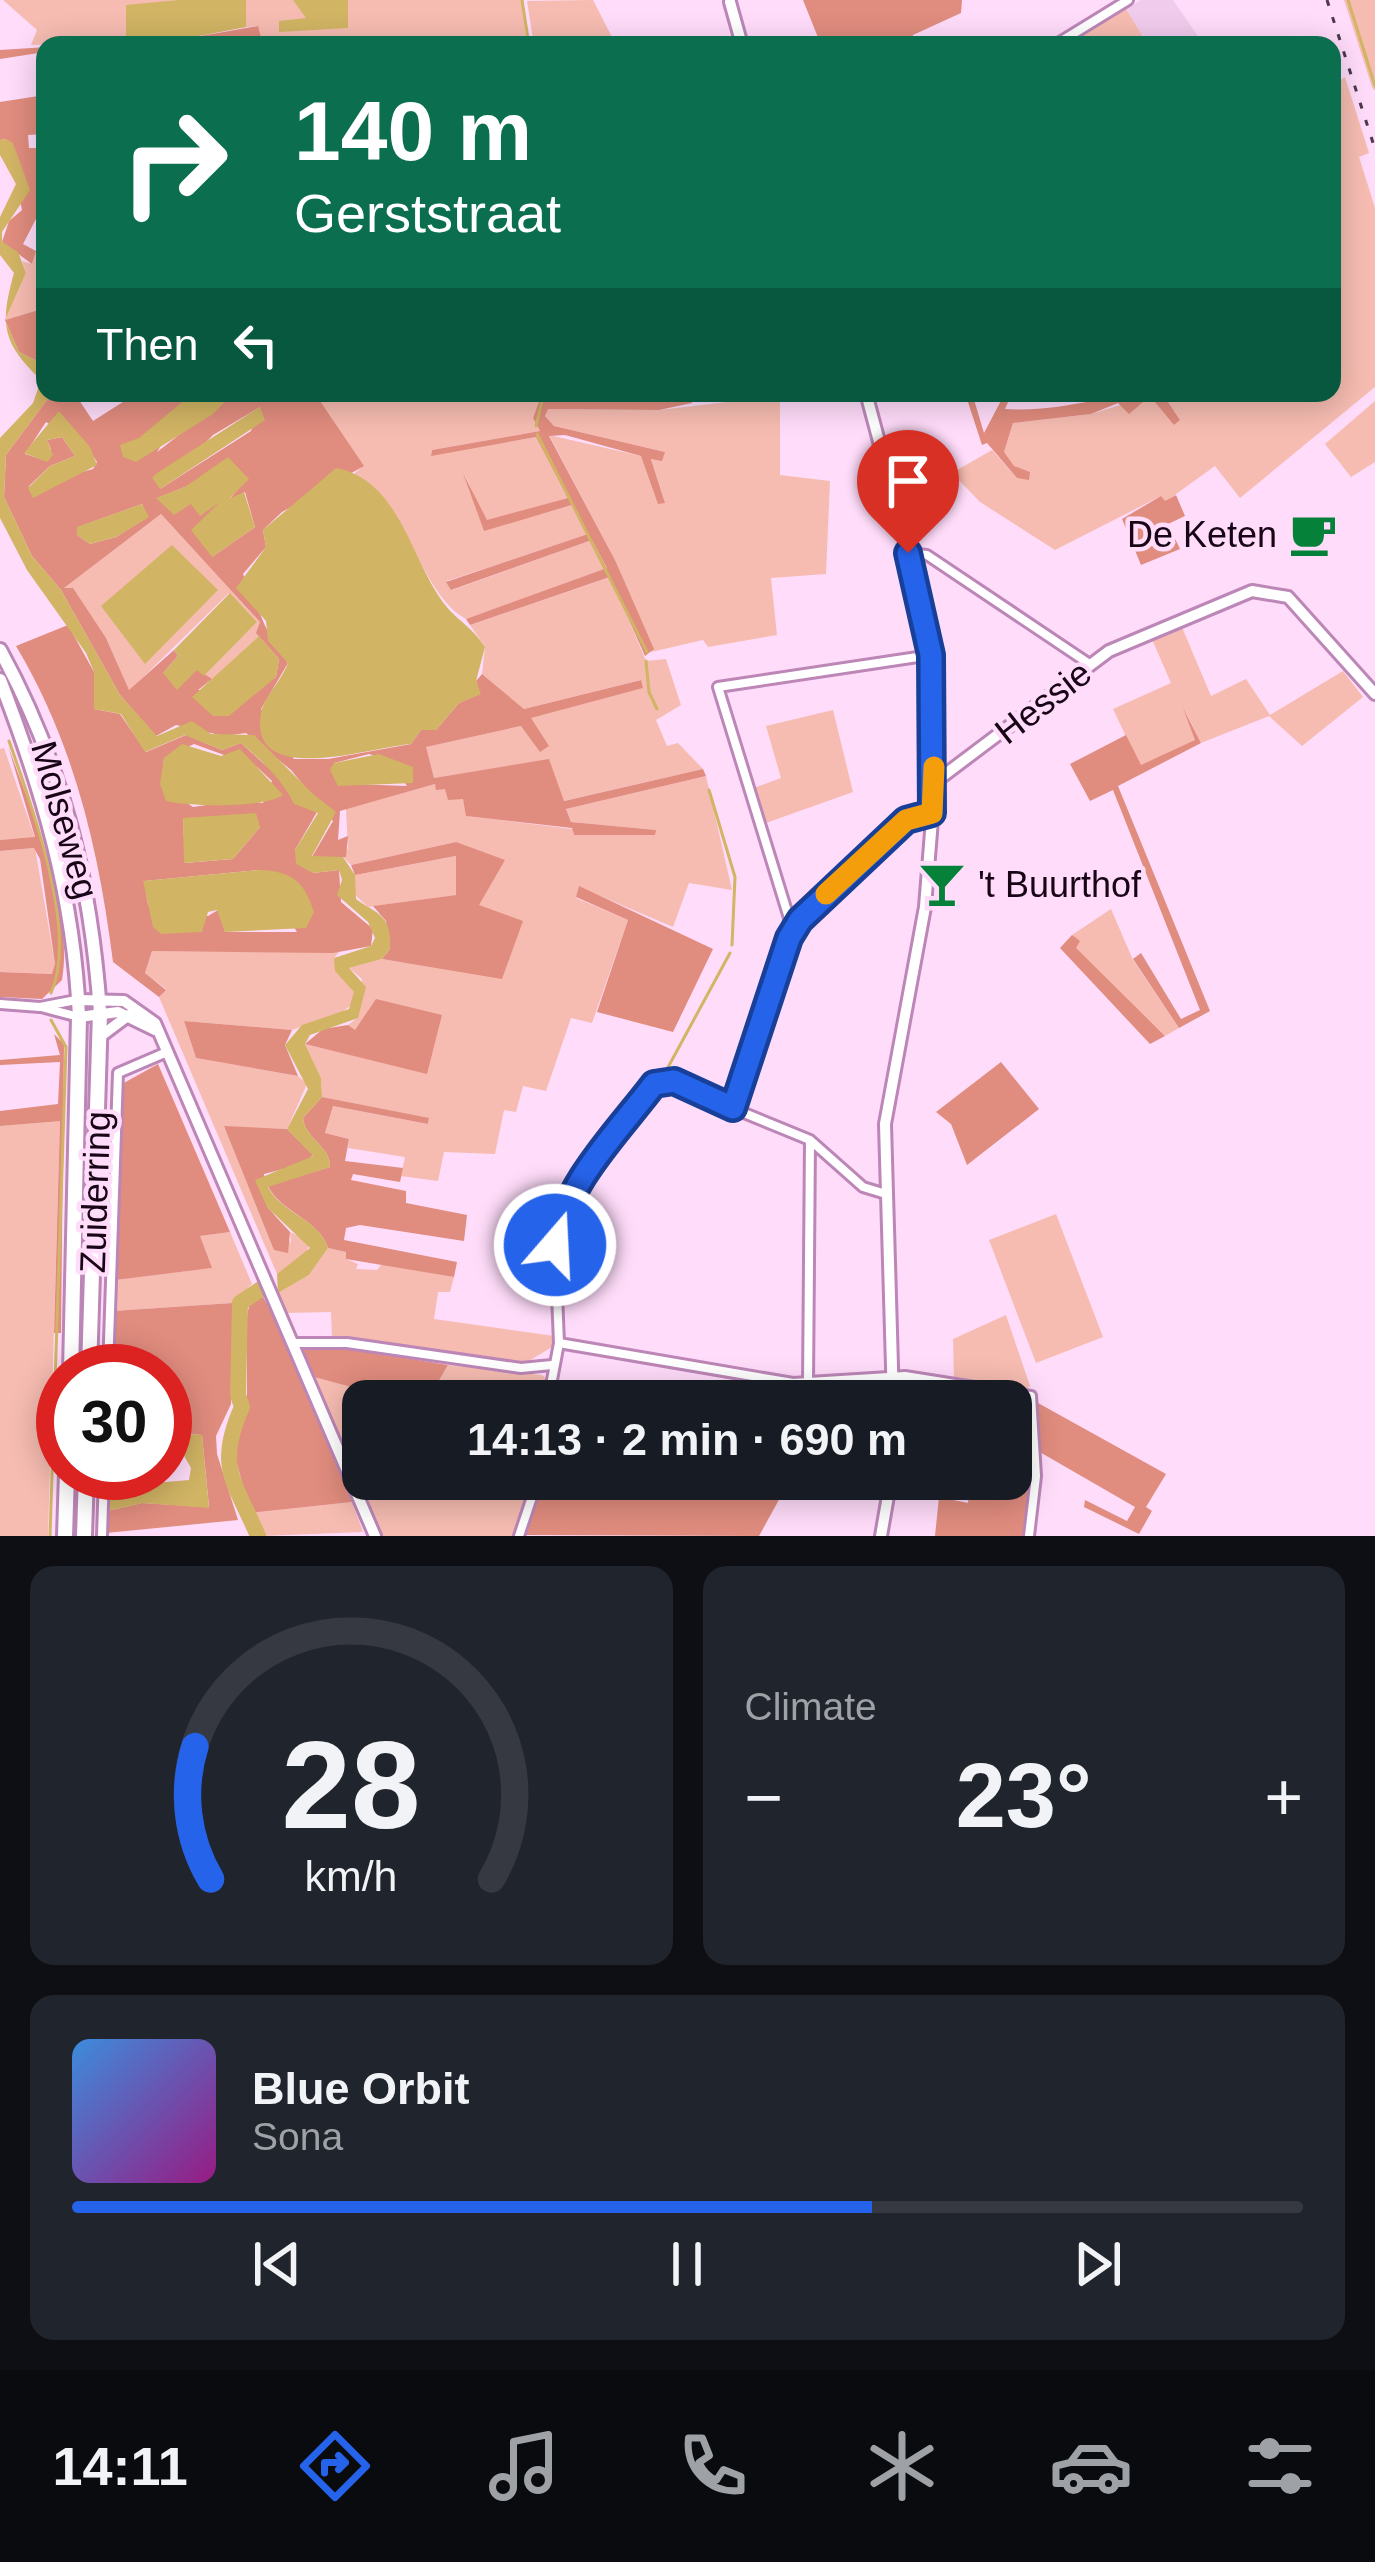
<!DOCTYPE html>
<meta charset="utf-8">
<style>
:root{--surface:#171b24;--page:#20242c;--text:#f1f3f6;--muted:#9ea1a6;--line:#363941;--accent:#2563eb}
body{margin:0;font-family:Arial,sans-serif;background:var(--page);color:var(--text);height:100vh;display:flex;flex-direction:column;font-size:45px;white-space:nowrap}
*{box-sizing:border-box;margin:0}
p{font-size:39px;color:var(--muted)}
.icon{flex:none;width:66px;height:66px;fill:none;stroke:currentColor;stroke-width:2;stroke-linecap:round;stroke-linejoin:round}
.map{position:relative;height:1536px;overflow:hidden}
.drawer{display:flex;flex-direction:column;gap:30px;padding:30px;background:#0d0f14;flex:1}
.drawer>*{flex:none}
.guide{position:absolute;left:36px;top:36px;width:1305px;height:366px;border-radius:24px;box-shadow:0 6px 30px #0003;background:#0b6e4f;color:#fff;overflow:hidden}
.speed{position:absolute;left:36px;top:1344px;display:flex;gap:24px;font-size:60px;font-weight:700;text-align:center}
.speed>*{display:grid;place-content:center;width:156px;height:156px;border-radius:50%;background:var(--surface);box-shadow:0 6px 30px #0003;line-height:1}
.speed .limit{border:18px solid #d22;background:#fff;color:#111}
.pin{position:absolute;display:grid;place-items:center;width:102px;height:102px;color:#fff;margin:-123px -51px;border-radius:50% 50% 50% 0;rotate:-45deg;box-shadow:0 0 12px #0007}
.pin .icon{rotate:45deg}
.me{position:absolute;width:132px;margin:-66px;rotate:19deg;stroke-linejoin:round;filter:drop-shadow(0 0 9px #0008)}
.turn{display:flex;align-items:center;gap:42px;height:252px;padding:0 60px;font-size:54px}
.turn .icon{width:156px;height:156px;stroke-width:2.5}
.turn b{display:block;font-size:84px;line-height:102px}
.then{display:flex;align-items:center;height:114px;padding:0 60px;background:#0003;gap:24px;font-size:45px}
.big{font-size:90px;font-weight:600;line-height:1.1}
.drawer .card{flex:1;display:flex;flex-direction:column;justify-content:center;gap:18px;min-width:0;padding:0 42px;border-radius:24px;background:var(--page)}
.drawer .dial{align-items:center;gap:0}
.dial svg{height:312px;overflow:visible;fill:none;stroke:var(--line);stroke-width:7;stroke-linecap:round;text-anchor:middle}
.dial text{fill:var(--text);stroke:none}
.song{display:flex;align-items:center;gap:36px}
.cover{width:144px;height:144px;border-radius:18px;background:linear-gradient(135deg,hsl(210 70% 55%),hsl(310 70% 35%))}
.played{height:12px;border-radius:6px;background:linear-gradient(90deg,var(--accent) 65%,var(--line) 65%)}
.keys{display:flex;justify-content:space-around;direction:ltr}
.heat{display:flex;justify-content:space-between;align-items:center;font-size:66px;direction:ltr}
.drawer .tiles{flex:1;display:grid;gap:30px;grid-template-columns:1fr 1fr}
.card:last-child{grid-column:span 2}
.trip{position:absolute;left:342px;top:1380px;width:690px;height:120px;border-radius:24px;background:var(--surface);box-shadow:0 6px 30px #0003;font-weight:600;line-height:120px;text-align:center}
.tabs{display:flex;height:192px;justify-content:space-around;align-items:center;background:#090b0e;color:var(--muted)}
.tabs .icon{width:84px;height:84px}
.tabs .active{color:var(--accent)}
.tabs b{font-size:54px;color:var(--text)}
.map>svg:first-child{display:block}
.built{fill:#f1cbec}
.green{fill:#f6bcb1}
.forest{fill:#e08c7e;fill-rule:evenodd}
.water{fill:#d1b464}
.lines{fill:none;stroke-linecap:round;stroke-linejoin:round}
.stream{stroke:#d1b464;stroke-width:3}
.river{stroke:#d1b464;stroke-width:16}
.street-casing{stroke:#bc86b7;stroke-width:14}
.secondary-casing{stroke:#bc86b7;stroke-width:16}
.primary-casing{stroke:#bc86b7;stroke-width:18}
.highway-casing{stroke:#bc86b7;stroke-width:20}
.street{stroke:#fff;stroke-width:8}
.secondary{stroke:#fff;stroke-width:10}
.primary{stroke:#fff;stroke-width:12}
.highway{stroke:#fff;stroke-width:14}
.rail{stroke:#4e384c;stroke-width:3;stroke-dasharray:6 12;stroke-linecap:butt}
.route-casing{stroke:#184099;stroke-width:30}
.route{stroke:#2563eb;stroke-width:21}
.slow{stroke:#f59e0b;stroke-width:21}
.labels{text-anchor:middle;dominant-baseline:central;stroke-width:9;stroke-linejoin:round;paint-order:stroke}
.poi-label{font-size:36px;fill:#180617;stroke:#ffdcfa;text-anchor:end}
.street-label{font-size:36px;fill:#180617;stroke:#ffdcfa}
</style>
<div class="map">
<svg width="1375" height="1536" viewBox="0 0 1375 1536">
<rect width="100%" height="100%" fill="#ffdcfa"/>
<polygon class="built" points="1141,0 1173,0 1204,45 1148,45 1126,9"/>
<g class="green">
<polygon points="3,0 522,0 527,45 263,45 257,26 120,42 31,45 37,30"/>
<polygon points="593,0 615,43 534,45 527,1"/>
<polygon points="1344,0 1375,0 1375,91 1372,87"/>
<polygon points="1126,9 1148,45 1067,45"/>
<polygon points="1345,77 1369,153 1359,157 1375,208 1375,387 1240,498 1215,466 1165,502 1161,496 1055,550 980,502 952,473 992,450 1017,478 1004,452 1013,423 1091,414 1150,396 1180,420 1162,393 1332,393 1332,86"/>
<polygon points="45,249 45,308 5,320 26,273 22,261 32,264 36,251"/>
<path d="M402,393H542L533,418L540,431L432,450L431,455L536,437L569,498L486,521L464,473L484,530L573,505L589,534L447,581L452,590L592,540L608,568L466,619C422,596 408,507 354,474L363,466L319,401Z"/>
<polygon points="780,396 780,475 830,481 826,574 771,578 777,635 708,647 703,640 651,652 615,560 549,435 641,456 665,503 651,458 665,452 554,426 545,416 547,409 659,410"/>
<polygon points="1375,401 1375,462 1351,477 1325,444"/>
<polygon points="161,514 260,622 259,636 212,679 204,676 257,622 229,593 129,691 106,638 61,590"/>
<polygon points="611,577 646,661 666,659 681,705 656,720 667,746 678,743 703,769 563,801 549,760 434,778 425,747 521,726 530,718 642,688 640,680 524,709 482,674 485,647 470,625"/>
<polygon points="1181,625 1211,696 1246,679 1270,715 1343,671 1363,697 1302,746 1269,716 1201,743 1184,709 1196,740 1140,766 1113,709 1171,683 1151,637"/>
<polygon points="833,710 853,792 766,823 754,788 781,778 766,726"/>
<polygon points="4,748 35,838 0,840 0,749"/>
<polygon points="706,776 732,890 689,883 673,927 579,887 576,898 628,920 592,1023 571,1018 546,1091 523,1086 516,1112 504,1110 495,1154 444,1152 438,1181 401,1176 405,1157 348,1148 349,1139 325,1133 333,1106 428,1124 429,1119 322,1097 321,1078 305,1044 427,1073 367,1021 355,1031 348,1025 357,1018 362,979 349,968 382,959 502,978 522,921 479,906 456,842 351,865 343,857 348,848 346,809 435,784 463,799 467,816 573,829 573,834 654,835 655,830 571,822 566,809"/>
<polygon points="35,848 55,964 53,974 0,972 0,851"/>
<polygon points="457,856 456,895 368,907 354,894 355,875"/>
<polygon points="1111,909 1133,960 1179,1028 1165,1036 1075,948 1079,941 1072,935"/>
<polygon points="152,951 339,952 334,958 354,992 354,1003 341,1013 292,1030 184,1021 196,1058 298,1076 307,1084 287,1129 224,1127 291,1244 290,1232 310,1242 305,1256 277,1274 159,997 166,989 145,973"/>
<polygon points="60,1120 48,1536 0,1536 0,1126"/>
<polygon points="1056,1214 1103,1337 1036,1363 989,1240"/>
<polygon points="230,1232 252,1284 233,1303 113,1311 116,1280 211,1268 199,1236"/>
<polygon points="328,1248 346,1252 346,1259 358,1264 356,1269 377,1270 382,1264 454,1277 450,1292 438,1292 434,1319 554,1336 552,1347 524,1364 332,1337 331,1312 285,1313 278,1293 309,1275"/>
<polygon points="1006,1315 1030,1386 1026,1390 954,1380 953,1339"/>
<polygon points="448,1365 542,1375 547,1379 544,1401 427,1401"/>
<polygon points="314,1377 403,1401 363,1401 363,1479 532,1491 514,1536 382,1536"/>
<polygon points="968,1390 1017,1396 1027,1405 1034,1482 1011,1478 1011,1401 969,1401"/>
<polygon points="352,1502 363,1532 262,1536 250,1513"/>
</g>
<g class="forest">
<polygon points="803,0 962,0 961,13 913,35 909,45 821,45"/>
<polygon points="258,26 263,45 45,45 45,52 0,59 0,50 189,38"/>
<polygon points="45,95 45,134 28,135 29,148 45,148 45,180 37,199 45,201 45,216 37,217 23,244 36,251 32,264 2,242 9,221 22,210 6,139 0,140 0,102"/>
<polygon points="45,308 45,365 19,352 5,320"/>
<path d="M52,393H83L77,397L93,421L137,393H193L157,452L233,393H402L320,401L364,466L282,512L263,530L266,547L243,574C258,605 266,638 288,663L261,709L294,759H328L411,744L421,730H436L459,703L480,694L476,681L482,674L524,709L641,680L643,688L531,718L549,746L540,752L521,726L426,747L434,778L549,759L564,801L703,769L706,776L566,809L571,822L656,830L655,835H574L572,828L466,816L463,799L448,800L445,789L436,790L435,784L340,811L338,840L348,836L346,857H312L333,821L291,770L246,733L224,736L176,725L156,736L120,695L61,590L32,556L4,497L6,455ZM260,407L251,431L160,489L213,435ZM46,422L88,448L97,462L93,469L28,487L50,466L75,456L62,437L47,440L51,449L47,461L25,454ZM185,487L238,489L229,500L245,492L255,527L212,557L220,500L157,498ZM142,504L148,517L116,537L90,544L77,535L78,527ZM161,514L260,622L256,633L279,659L276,677L260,688L198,690L212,679L198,670L163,673L178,656L174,650L129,690L106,638L73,588H64ZM369,754L389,760L407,786L352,784L334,763Z"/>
<polygon points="542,393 630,400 691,393 692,403 659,410 548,409 545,416 554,426 665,452 662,461 651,459 665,503 658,504 641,456 565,435 549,436 615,560 654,649 645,656 610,577 470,625 466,619 607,568 592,540 451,590 446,582 588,534 572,505 484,531 463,473 487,520 568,498 536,437 431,456 432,450 540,431 533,418"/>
<path d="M965,393H972L984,433L1005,393H1012L1005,409C1060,413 1108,393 1162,393L1180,420L1174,425L1150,396L1129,414L1118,403L1091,414L1013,423L1004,452L1014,466L1030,472L1029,480L1017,478L987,443L982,445Z"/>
<polygon points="1176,495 1185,516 1168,524 1180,549 1141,565 1122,519 1161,496 1165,501"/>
<path d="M68,625L94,672V709L120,714L146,752L186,735L222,750L241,743L317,812L295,850L313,873L339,870L341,902L373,929L371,946L333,953L152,951L145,973L166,990L159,997L113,962C99,850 74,743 16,646ZM194,744L257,767L272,781L263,803L241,800L193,807L161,785L164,758ZM183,818H190L260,827L233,859L185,863ZM258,870L297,932H225L218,910L208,916L148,905L144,881Z"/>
<polygon points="1183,708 1201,743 1118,786 1210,1011 1179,1028 1133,959 1141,953 1181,1019 1200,1010 1113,790 1090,801 1070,764 1126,735 1141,765 1195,740"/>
<path d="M8,746C32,812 74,910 62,980L42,999L0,997V972L52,974L55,964L40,859L34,848L0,851V840L35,837Z"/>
<polygon points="456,842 505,860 479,905 523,921 502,979 382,959 390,949 386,921 373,906 456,895 456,856 355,875 351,865"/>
<polygon points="579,886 713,949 673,1032 597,1012 628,920 576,897"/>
<polygon points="1072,935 1080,941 1076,948 1165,1036 1150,1044 1060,948"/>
<polygon points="376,999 442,1015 427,1074 305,1044 323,1029 348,1025 355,1030"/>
<polygon points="184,1021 292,1030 285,1045 298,1076 196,1058"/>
<polygon points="54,1034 64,1044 61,1333 54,1333 60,1121 0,1126 0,1111 58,1104 60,1062 0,1065 0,1060 60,1055"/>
<polygon points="1001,1062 1039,1109 967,1165 951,1124 936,1112"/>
<polygon points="158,1064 230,1232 200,1236 212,1268 116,1280 122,1084"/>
<path d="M322,1097L429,1118L428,1124L333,1106L325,1133L349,1139L345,1161L403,1168L400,1182L353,1174L351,1180L406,1191V1203L467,1215L464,1241L360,1225L346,1228L344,1240L457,1262L454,1277L346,1259V1252L328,1248C319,1219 281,1213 268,1186L330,1167C331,1146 305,1139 303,1118Z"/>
<polygon points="224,1126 287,1129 313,1155 303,1164 264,1174 267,1207 290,1232 288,1253 274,1250"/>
<polygon points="261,1293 271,1311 352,1502 250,1513 233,1448 247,1409 247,1316 250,1301"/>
<polygon points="233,1303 231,1404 216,1436 217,1454 238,1520 106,1533 107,1511 142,1503 209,1507 202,1435 165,1432 165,1371 111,1371 113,1311"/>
<polygon points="302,1348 344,1348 448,1365 427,1401 403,1401 314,1377"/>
<polygon points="1038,1403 1166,1474 1146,1507 1152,1511 1139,1534 1084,1507 1085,1500 1127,1521 1135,1507 1038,1451"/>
<polygon points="1011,1478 1039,1487 1035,1536 935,1536 939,1497 968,1503 970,1479"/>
<polygon points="542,1479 800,1479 800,1486 781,1496 759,1536 525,1535"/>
</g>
<g class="water">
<polygon points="179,0 246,0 246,27 189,38 126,40 126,5"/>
<polygon points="293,0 348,0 348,28 279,32 279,21 306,18"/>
<path d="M6,139L13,143L30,190L2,232V242L18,252L26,273L5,320L19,352L45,365V393H52L6,455L4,497L32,556L61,590L120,695L157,736L192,721L211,734L254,735L313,794L336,812L312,856L343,857L355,875L356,899C378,915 392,914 390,949L382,959L349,968L366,987L358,1018L310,1035L305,1044L321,1078L322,1097L303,1118C305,1139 331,1146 330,1167L268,1187C282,1214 319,1219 328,1248L309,1275L278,1293L277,1274L310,1248L267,1207L255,1180L313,1156L287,1129L308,1089L285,1045L302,1025L349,1009L354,992L335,971L334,958L371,946L375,938L368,922L337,895L342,880L339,870L313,873L296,864L295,850L318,813L294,804C282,779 261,760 241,743L222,750L185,735L145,752L121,714L94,709V672L86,653L27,570L0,518V438L33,403L41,380C1,342 0,323 14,273L0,255V217L16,184L0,155V140Z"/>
<polygon points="193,393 233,393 213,414 136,462 123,457 120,445 139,438"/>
<polygon points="260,407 265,420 160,489 152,478 157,473"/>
<polygon points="59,411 90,447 97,465 33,498 28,488 50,466 75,456 62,437 47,440 53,455 47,462 24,453"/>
<polygon points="228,457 249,479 229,499 244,492 255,527 212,557 191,530 220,502 200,516 191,504 174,515 156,498 185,487"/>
<path d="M336,468C401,480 411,563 446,606C458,621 471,626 485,647L476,681L481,694L459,703L436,730H421L411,744C375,746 247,790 261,713C264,697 282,680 288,663L268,641L266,621L236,588L266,547L263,530Z"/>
<polygon points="142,504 149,517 116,537 90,544 77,535 77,527"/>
<polygon points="172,545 218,590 145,664 101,606"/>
<polygon points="230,593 257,622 204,676 197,670 177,690 163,673 178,656 174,650"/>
<polygon points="259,636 279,659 276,677 229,716 213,716 192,697"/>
<path d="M182,744L221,756L240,749L283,795C265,808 191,807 166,801L160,784L164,758Z"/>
<polygon points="379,754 413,767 413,783 338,786 330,770 334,763"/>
<polygon points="256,813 260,827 233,859 184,863 183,818"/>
<path d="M259,870C292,871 304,881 314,912L306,928L225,932L217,910L208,912L202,932L161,934L153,927L143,881Z"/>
<polygon points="165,1432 202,1435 209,1508 143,1503 107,1511 108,1487 189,1480 191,1468 183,1454 165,1449"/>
</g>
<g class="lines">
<g class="stream">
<polyline points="522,0 529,45"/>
<polyline points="1348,0 1375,86"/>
<polyline points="536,426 544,393"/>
<polyline points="537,434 647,652"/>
<polyline points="646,661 649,692 657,709"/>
<path d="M9,741C31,804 79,932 51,993"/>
<polyline points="709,790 735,877 732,945"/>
<polyline points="666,1071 730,953"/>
<polyline points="50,1536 66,1047 51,1020"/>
</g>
<path class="river" d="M258,1536C235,1482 215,1467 242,1407L238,1395L240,1303L261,1289"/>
<defs>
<g id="street">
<polyline points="1055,45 1128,0"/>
<polyline points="909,553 927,555 1091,665"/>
<polyline points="793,931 718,687 931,655"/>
<polyline points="0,1004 40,1007 76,1000"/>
<polyline points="41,1007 79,1017"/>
<polyline points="733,1108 789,937 800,920 906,820 932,813"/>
<polyline points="292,1343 347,1343 521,1368 552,1365"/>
<polyline points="559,1343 793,1383 905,1376 1031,1396 1036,1476 1029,1536"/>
<polyline points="108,1371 118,1073 167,1052"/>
<polyline points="808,1383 810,1141"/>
<polyline points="548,1401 559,1343 555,1245 563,1210 661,1079 810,1140 863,1187 886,1194"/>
<polyline points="102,1536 104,1473"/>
<polyline points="519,1536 538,1479"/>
</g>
<g id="secondary">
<polyline points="730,2 742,45"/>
<polyline points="866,393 909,553 932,673 935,782 925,907 885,1124 893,1401"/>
<polyline points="935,782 1109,651 1252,591 1288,597 1375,694"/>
<polyline points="78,1000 124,1001 155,1023 375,1536"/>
<polyline points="79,1017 118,1012 155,1030"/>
<polyline points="101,1036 129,1015"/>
<polyline points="881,1536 891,1479"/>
</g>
<g id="primary">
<path d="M0,650C63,765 91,882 100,1012"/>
<path d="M0,680C43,791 74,897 79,1017"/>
</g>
<g id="highway">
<polyline points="71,1371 79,1017"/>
<polyline points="89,1371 100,1012"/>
<polyline points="65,1536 67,1473"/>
<polyline points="84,1536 86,1473"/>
</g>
</defs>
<use href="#street" class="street-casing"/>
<use href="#secondary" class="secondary-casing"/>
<use href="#primary" class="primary-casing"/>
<use href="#highway" class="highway-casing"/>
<use href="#street" class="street"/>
<use href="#secondary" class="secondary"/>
<use href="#primary" class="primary"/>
<use href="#highway" class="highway"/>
<polyline class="rail" points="1327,0 1375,149"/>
</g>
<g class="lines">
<defs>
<path id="route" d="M555,1245C566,1182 616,1134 654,1084L674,1081L733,1108L789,938L800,920L906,820L932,813L931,655L908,553"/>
</defs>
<use href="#route" class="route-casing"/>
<use href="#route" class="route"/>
<polyline class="slow" points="826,894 906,820 932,813 934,767"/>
</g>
<defs>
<symbol id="cafe-bare" viewBox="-9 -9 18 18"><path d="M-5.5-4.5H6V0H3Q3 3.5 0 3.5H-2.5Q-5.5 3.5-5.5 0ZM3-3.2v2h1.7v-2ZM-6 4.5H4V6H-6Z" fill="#05813a" stroke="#ffdcfa" stroke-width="2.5" paint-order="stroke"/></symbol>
<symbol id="bar-bare" viewBox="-9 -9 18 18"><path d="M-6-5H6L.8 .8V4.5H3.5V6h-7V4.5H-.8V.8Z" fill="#05813a" stroke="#ffdcfa" stroke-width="2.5" paint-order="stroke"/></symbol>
</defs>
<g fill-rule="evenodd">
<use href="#cafe-bare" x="1280" y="501" width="66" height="66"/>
<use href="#bar-bare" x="909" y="851" width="66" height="66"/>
</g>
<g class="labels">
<g class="poi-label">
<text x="1277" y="534">De Keten</text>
<text x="978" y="884" text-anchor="start">'t Buurthof</text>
</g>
<g class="street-label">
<text transform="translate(1043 702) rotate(-38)">Hessie</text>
<text transform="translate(65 820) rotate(74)">Molseweg</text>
<text transform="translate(95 1192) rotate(-88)">Zuiderring</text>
</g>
</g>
</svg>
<div class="speed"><div class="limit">30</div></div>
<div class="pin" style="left:908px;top:553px;background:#d93025"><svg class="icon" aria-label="arrive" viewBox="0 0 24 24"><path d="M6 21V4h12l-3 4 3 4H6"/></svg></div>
<svg class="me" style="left:555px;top:1245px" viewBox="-20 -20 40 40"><circle r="17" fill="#2563eb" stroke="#fff" stroke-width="3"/><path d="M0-11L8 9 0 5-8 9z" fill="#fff"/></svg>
<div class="trip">14:13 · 2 min · 690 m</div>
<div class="guide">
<div class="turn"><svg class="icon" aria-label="right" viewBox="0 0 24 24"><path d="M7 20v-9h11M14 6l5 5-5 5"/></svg><div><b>140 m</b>Gerststraat</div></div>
<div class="then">Then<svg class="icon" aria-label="left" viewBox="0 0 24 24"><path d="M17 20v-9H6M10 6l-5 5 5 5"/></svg></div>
</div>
</div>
<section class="drawer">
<div class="tiles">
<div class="card dial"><svg viewBox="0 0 100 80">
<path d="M14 69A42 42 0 1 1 86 69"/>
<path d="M14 69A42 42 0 0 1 10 35" stroke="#2563eb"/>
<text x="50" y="56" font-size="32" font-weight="700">28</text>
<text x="50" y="72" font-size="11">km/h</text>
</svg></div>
<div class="card"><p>Climate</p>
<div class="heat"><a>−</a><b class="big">23°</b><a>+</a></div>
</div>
<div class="card">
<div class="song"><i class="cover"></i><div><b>Blue Orbit</b><p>Sona</p></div></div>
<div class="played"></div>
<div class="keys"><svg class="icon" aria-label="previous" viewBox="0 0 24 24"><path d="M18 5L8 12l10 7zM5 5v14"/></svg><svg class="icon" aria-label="pause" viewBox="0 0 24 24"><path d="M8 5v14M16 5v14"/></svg><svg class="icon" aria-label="next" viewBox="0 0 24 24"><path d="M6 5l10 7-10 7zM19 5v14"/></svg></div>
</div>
</div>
</section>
<nav class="tabs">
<b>14:11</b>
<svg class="icon active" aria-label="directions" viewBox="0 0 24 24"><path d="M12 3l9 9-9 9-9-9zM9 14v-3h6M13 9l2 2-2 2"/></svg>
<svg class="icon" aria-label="music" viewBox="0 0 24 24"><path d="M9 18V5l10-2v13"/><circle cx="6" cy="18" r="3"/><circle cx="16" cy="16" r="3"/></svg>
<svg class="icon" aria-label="phone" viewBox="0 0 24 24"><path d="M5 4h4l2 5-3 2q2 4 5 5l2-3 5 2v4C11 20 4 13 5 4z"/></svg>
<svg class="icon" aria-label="climate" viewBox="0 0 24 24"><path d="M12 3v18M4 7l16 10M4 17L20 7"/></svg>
<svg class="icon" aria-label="car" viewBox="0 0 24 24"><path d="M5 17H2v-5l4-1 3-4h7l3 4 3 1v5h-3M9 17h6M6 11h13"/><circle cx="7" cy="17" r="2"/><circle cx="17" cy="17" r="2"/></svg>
<svg class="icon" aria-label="filters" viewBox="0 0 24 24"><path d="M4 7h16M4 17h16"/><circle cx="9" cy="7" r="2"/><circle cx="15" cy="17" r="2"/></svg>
</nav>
